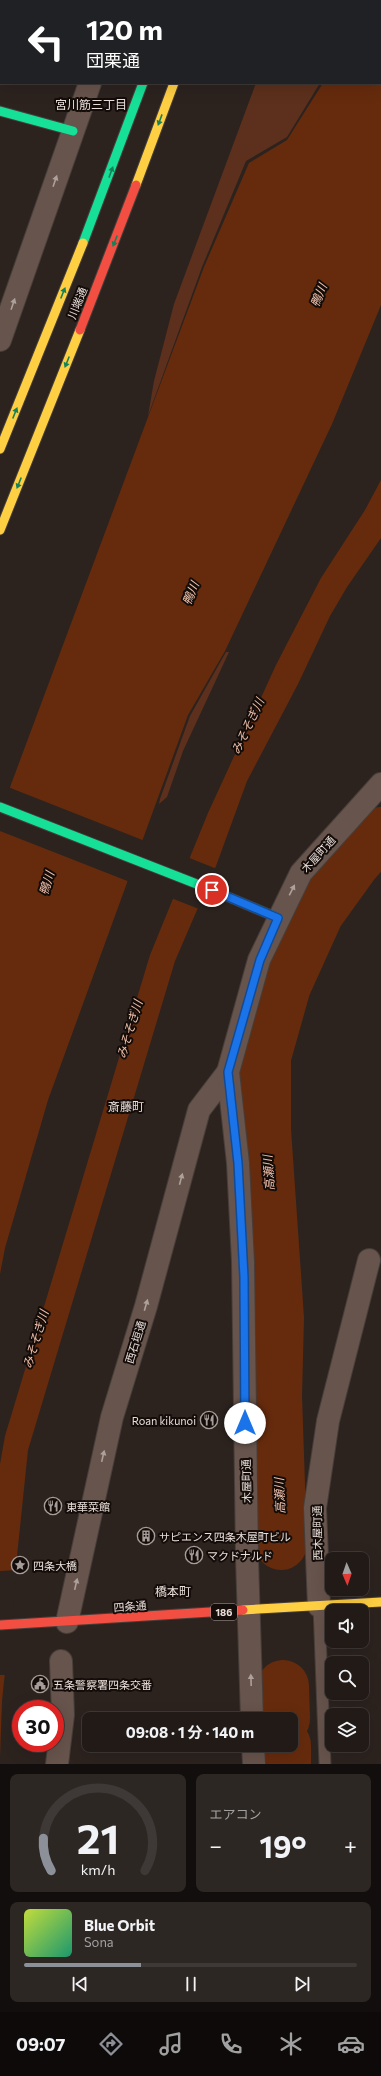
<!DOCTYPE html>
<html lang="ja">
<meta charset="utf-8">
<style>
:root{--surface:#211a17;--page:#2d2724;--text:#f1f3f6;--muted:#a2a1a1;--line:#3e3836;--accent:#8c9099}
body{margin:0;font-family:Commissioner,"Noto Sans JP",sans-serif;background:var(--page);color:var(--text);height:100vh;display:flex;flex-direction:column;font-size:15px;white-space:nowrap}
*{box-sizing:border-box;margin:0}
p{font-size:13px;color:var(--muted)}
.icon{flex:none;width:22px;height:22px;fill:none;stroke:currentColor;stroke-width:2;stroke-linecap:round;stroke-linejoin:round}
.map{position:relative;height:1764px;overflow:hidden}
.panel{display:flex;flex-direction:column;gap:10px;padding:10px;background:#120e0d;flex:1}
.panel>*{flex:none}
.top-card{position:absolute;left:0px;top:0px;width:381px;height:84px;box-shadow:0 4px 16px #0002,0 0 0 1px var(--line);background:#202124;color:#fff;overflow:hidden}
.needle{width:26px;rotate:178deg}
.controls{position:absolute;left:325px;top:1552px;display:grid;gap:8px}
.controls a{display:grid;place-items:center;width:44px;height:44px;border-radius:8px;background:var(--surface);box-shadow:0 4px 16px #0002,0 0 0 1px var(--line);font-size:20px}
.speed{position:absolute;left:12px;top:1700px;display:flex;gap:8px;font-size:20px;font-weight:700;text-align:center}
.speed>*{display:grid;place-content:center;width:52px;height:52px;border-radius:50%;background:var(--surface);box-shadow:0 4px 16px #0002,0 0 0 1px var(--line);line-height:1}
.speed .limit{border:6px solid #d22;background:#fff;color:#111}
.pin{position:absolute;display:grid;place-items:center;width:34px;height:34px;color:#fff;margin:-17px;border:2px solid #fff;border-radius:50%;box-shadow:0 1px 4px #0007}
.me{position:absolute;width:44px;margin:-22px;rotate:0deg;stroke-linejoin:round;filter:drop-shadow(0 0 3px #0008)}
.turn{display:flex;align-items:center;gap:14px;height:84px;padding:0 20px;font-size:18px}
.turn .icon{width:52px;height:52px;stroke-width:2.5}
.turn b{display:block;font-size:28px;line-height:34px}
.big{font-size:30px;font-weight:700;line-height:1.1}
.panel .widget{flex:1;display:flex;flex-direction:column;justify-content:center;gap:6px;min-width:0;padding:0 14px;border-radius:8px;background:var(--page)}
.panel .dial{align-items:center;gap:0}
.dial svg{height:104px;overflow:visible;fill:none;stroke:var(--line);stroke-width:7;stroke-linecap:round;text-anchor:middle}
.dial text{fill:var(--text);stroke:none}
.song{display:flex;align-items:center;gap:12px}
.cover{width:48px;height:48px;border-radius:6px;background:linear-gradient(135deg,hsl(70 70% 55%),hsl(160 70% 35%))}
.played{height:4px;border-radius:2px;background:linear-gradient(90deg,var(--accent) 35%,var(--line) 35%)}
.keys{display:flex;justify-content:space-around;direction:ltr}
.heat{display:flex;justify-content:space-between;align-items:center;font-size:22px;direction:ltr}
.panel .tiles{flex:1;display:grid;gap:10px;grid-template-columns:1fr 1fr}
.widget:last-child{grid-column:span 2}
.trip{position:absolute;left:82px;top:1712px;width:216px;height:40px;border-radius:8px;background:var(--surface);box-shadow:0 4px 16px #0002,0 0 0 1px var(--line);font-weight:700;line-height:40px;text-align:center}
.menu{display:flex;height:64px;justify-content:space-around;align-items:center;background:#0d0a09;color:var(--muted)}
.menu .icon{width:28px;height:28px}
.menu .active{color:var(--accent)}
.menu b{font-size:18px;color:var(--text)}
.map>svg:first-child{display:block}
.green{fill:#5c301c}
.water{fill:#662b0d}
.pier{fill:#2c231f}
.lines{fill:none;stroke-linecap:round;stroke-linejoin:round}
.river{stroke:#662b0d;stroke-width:52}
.lane-casing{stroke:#463e3a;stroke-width:13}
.street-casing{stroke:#463e3a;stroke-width:24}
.fast-casing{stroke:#463e3a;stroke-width:11}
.slow-casing{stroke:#463e3a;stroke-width:11}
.jam-casing{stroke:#463e3a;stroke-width:11}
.lane{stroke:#67544c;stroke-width:11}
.street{stroke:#67544c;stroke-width:22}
.fast{stroke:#16e098;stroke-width:9}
.slow{stroke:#ffcf43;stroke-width:9}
.jam{stroke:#f24e42;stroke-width:9}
.oneway{fill:#158158}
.oneway2{fill:#aea09a}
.route-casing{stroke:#114b97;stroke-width:10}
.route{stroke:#1a73e8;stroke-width:7}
.labels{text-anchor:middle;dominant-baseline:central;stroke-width:4;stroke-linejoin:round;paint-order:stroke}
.shield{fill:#130c09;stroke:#a99f9b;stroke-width:1}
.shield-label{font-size:10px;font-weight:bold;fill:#e9ded9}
.street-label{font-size:11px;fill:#e9ded9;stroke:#130c09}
.poi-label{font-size:11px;fill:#e9ded9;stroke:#130c09;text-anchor:start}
.neighbourhood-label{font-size:12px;fill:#e9ded9;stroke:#130c09}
.water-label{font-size:12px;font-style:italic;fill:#f1c1ac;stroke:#130c09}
</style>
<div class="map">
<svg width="381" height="1764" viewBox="0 0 381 1764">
<rect width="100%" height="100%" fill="#2c231f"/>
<g class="green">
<polygon points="256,83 320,83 287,137 246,161 202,267 148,416 154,381 174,304"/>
<polygon points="226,652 229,652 183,751 167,797 159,804 160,799 190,716"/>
</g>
<g class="water">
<polygon points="374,0 381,0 381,305 332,424 225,651 188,715 48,1100 5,1248 0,1274 0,814 204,267 249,163 287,140 323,83 380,83 380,1"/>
<polygon points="381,480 381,538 347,587 330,616 298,684 247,781 216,866 175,961 28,1450 2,1701 0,1757 0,1464 5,1436 150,955 208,813 276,665 321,578 365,510"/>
</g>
<g class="pier">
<polygon points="8,787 145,841 130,882 0,831 0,809"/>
<polygon points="187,857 217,869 199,909 171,898"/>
<polygon points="17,1570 6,1675 0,1675 0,1571"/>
</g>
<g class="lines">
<g class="river">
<polyline points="281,1544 276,1396 278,1318 265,1130 265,1057 285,986 318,913 354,863 381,833"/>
<polyline points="283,1686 284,1719"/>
<polyline points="285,1745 285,1764"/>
</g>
<defs>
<polyline id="lane" points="319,1606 325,1764"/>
<g id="street">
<polyline points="119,1 119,0"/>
<polyline points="0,340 90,83"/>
<polyline points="319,1606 315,1508 328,1421 369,1260"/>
<polyline points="67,1622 112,1417 146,1306 199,1110 228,1072"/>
<polyline points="252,1719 247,1558 243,1262 238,1163 228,1072 259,960 301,873 381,784"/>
<polyline points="253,1745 254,1764"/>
<polyline points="57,1764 63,1715 61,1661"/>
</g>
<g id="fast">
<polyline points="174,0 174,1"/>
<polyline points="204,1 205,0"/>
<polyline points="0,111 73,131"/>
<polyline points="83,243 143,83"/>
<polyline points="0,807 212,890 278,918"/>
</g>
<g id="slow">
<polyline points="136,185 174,83"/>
<polyline points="0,449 83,243"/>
<polyline points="0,530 80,330"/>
<polyline points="243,1610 381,1602"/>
</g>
<g id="jam">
<polyline points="80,330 136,185"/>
<polyline points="0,1625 243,1610"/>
</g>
</defs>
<use href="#lane" class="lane-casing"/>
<use href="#street" class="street-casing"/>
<use href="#fast" class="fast-casing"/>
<use href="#slow" class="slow-casing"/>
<use href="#jam" class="jam-casing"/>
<use href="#lane" class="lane"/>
<use href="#street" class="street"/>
<use href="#fast" class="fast"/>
<use href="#slow" class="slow"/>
<use href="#jam" class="jam"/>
</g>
<defs><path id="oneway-solid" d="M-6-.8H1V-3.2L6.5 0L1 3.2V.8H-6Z"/></defs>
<g class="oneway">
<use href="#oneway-solid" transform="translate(160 120) rotate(110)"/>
<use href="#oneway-solid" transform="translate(111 172) rotate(-70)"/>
<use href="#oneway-solid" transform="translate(115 241) rotate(112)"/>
<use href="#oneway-solid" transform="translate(63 293) rotate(-68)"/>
<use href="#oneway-solid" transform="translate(67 362) rotate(112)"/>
<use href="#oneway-solid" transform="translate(15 413) rotate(-68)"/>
<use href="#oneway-solid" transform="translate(19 483) rotate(112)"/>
</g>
<g class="oneway2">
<use href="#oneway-solid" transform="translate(55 181) rotate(-71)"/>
<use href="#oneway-solid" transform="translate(13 304) rotate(-71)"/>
<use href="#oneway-solid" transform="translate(292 890) rotate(-63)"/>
<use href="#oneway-solid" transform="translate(181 1179) rotate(-75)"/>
<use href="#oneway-solid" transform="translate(146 1305) rotate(-74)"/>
<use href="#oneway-solid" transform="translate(103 1456) rotate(-77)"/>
<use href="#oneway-solid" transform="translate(76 1584) rotate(-77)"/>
<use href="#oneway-solid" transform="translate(251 1680) rotate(-92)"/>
</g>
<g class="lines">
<defs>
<polyline id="route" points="212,890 278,918 260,960 228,1072 238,1163 244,1277 245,1423"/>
</defs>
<use href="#route" class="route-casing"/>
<use href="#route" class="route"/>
</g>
<defs>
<symbol id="restaurant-ring" viewBox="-11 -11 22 22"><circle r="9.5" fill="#130c09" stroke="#a79d98" stroke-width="1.5"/><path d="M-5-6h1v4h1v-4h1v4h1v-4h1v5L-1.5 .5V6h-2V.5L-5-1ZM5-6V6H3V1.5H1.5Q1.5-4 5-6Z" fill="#a79d98"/></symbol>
<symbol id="building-ring" viewBox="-11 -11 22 22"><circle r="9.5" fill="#130c09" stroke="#a79d98" stroke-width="1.5"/><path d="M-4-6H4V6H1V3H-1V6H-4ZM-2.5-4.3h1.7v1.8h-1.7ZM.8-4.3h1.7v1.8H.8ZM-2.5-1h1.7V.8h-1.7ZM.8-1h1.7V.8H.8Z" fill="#a79d98"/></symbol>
<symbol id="sight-ring" viewBox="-11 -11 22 22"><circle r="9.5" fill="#130c09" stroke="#a79d98" stroke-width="1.5"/><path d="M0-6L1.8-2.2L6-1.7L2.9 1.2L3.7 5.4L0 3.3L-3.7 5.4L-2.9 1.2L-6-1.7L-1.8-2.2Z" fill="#a79d98"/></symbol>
<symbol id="civic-ring" viewBox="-11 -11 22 22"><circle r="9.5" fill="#130c09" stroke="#a79d98" stroke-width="1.5"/><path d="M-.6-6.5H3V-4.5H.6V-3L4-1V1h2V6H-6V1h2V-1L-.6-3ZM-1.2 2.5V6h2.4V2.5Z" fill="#a79d98"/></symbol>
</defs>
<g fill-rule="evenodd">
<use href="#restaurant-ring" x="199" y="1410" width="20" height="20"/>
<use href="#restaurant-ring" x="43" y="1496" width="20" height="20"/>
<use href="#building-ring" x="136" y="1526" width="20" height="20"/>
<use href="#restaurant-ring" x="184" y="1545" width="20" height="20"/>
<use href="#sight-ring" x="10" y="1555" width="20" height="20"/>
<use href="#civic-ring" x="30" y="1674" width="20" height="20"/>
</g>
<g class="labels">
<rect class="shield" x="211" y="1604" width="26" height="16" rx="3"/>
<g class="shield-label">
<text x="224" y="1612">186</text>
</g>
<g class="street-label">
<text transform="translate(77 303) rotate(-68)">川端通</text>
<text transform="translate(318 854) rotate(-48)">木屋町通</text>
<text transform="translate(135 1342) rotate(-73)">西石垣通</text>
<text transform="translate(246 1481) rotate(-91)">木屋町通</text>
<text transform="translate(317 1533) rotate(-91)">西木屋町通</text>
<text transform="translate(130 1606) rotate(-4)">四条通</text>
</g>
<g class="poi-label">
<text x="196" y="1420" text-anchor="end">Roan kikunoi</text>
<text x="66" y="1506">東華菜館</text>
<text x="159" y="1536">サピエンス四条木屋町ビル</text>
<text x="207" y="1555">マクドナルド</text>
<text x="33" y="1565">四条大橋</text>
<text x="53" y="1684">五条警察署四条交番</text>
</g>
<g class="neighbourhood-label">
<text x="91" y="104">宮川筋三丁目</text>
<text x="126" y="1106">斎藤町</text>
<text x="173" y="1591">橋本町</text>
</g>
<g class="water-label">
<text transform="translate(318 295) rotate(-67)">鴨川</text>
<text transform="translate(190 593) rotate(-67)">鴨川</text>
<text transform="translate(247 726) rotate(-65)">みそそぎ川</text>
<text transform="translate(46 883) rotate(-73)">鴨川</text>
<text transform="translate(129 1029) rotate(-73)">みそそぎ川</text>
<text transform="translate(268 1173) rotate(-94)">高瀬川</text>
<text transform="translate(35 1339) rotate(-73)">みそそぎ川</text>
<text transform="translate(279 1496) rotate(-92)">高瀬川</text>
</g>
</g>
</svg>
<div class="controls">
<a><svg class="needle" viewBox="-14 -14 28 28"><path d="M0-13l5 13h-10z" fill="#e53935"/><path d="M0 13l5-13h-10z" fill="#a2a1a1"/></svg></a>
<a><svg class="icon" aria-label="sound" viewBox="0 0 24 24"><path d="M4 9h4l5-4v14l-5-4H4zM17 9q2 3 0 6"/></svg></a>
<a><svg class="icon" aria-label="search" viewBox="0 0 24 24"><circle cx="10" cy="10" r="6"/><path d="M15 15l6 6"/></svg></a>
<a><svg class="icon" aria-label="layers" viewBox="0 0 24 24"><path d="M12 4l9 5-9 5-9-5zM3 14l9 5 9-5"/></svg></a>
</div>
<div class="speed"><div class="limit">30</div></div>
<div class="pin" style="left:212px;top:890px;background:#d93025"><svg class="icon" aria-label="arrive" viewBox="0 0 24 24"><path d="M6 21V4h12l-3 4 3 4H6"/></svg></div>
<svg class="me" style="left:245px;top:1423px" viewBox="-20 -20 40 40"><circle r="19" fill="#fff"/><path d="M0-13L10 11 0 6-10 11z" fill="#1a73e8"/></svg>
<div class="trip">09:08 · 1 分 · 140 m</div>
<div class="top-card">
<div class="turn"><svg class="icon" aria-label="left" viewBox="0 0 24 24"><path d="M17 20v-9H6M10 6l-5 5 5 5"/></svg><div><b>120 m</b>団栗通</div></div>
</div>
</div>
<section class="panel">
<div class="tiles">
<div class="widget dial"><svg viewBox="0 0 100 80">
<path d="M14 69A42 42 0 1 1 86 69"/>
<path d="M14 69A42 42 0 0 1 8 44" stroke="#8c9099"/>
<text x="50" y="56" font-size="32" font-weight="700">21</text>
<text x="50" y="72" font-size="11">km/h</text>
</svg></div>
<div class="widget"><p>エアコン</p>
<div class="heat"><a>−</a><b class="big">19°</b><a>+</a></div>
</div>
<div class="widget">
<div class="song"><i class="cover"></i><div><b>Blue Orbit</b><p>Sona</p></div></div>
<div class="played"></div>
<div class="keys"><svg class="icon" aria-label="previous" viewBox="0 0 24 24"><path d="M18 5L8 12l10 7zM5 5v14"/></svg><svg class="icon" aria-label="pause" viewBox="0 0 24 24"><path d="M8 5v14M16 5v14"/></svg><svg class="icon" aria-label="next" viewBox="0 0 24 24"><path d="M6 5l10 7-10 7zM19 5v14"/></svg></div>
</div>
</div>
</section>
<nav class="menu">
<b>09:07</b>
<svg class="icon active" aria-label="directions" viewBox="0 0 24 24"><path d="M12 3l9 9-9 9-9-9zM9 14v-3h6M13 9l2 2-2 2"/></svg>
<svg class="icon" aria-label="music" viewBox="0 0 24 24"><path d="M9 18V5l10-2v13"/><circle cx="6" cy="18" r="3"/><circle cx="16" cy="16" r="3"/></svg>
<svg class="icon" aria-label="phone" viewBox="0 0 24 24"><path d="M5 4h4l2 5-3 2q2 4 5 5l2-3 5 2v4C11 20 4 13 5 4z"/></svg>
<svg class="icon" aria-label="climate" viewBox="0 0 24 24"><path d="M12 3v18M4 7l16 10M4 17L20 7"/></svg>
<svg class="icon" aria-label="car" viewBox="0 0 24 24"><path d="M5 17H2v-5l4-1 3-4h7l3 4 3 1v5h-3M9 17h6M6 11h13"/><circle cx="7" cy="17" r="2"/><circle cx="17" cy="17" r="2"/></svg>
</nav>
